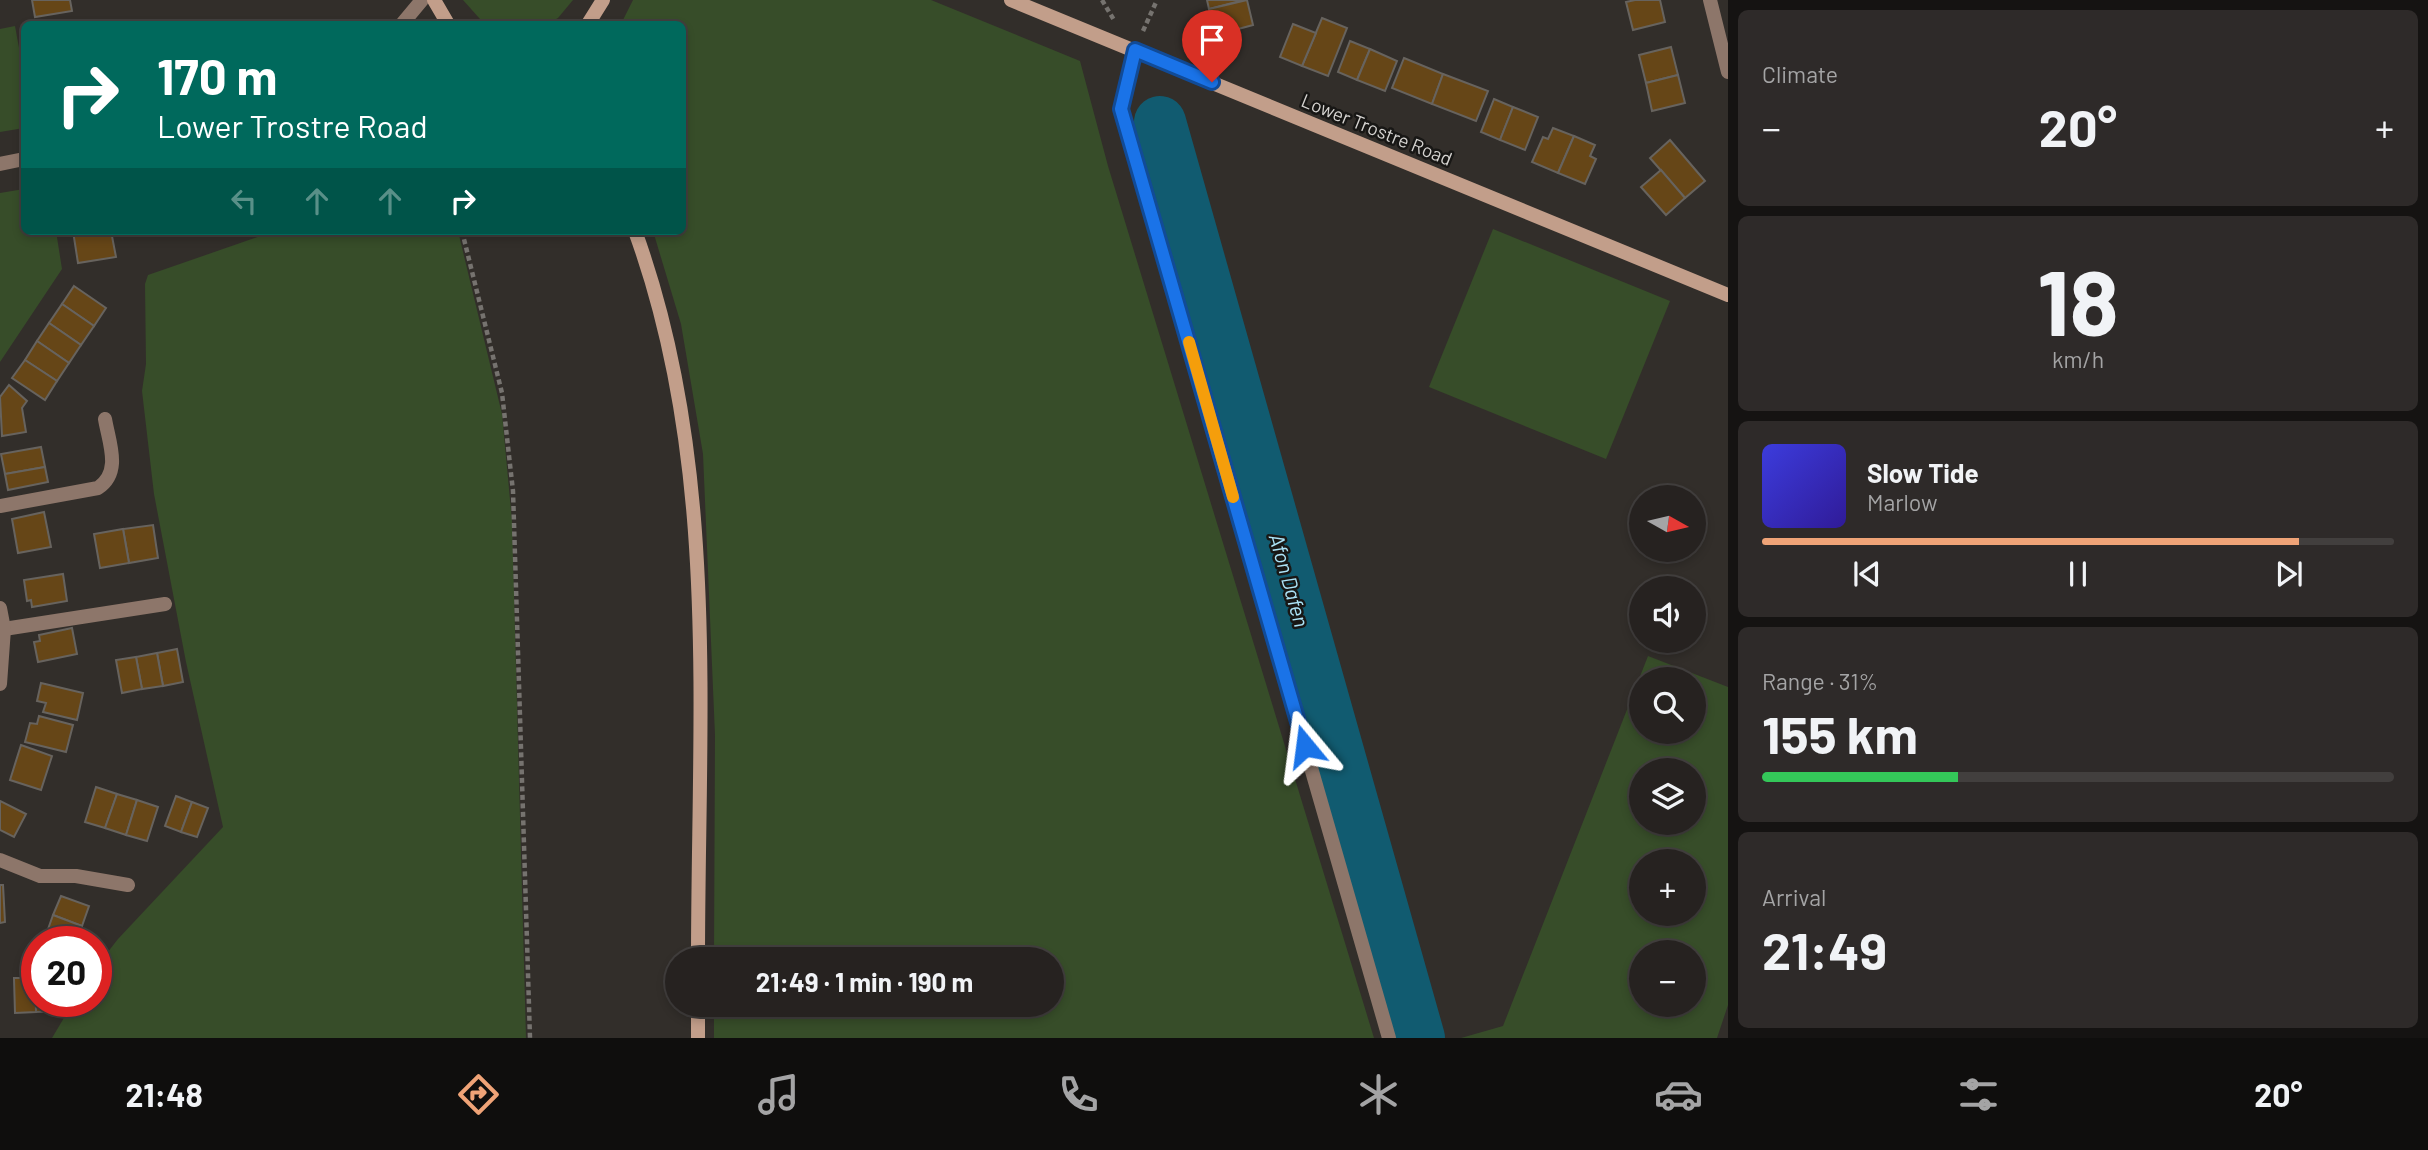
<!DOCTYPE html>
<meta charset="utf-8">
<style>
:root{--surface:#262220;--page:#2e2a29;--text:#f1f3f6;--muted:#a4a4a5;--line:#423f3e;--accent:#efa377}
body{margin:0;font-family:Barlow,sans-serif;background:var(--page);color:var(--text);height:100vh;display:flex;flex-direction:column;font-size:26px;white-space:nowrap}
*{box-sizing:border-box;margin:0}
p{font-size:23px;color:var(--muted)}
.icon{flex:none;width:38px;height:38px;fill:none;stroke:currentColor;stroke-width:2;stroke-linecap:round;stroke-linejoin:round}
.map{position:relative;flex:1;overflow:hidden}
.side{display:flex;flex-direction:column;gap:10px;padding:10px;background:#151312;width:700px}
.side>*{flex:none}
.banner{position:absolute;left:21px;top:21px;width:665px;height:214px;border-radius:10px;box-shadow:0 4px 10px #0003,0 0 0 2px var(--line);background:#00695c;color:#fff;overflow:hidden}
.needle{width:46px;rotate:98deg}
.fabs{position:absolute;left:1629px;top:485px;display:grid;gap:14px}
.fabs a{display:grid;place-items:center;width:77px;height:77px;border-radius:50%;background:var(--surface);box-shadow:0 4px 10px #0003,0 0 0 2px var(--line);font-size:35px}
.speed{position:absolute;left:21px;top:926px;display:flex;gap:14px;font-size:35px;font-weight:700;text-align:center}
.speed>*{display:grid;place-content:center;width:91px;height:91px;border-radius:50%;background:var(--surface);box-shadow:0 4px 10px #0003,0 0 0 2px var(--line);line-height:1}
.speed .limit{border:10px solid #d22;background:#fff;color:#111}
.pin{position:absolute;display:grid;place-items:center;width:60px;height:60px;color:#fff;margin:-72px -30px;border-radius:50% 50% 50% 0;rotate:-45deg;box-shadow:0 0 7px #0007}
.pin .icon{rotate:45deg}
.me{position:absolute;width:77px;margin:-38px;rotate:344deg;stroke-linejoin:round;filter:drop-shadow(0 0 5px #0008)}
.turn{display:flex;align-items:center;gap:24px;height:147px;padding:0 21px;font-size:32px}
.turn .icon{width:91px;height:91px;stroke-width:2.5}
.turn b{display:block;font-size:49px;line-height:60px}
.lanes{display:flex;align-items:center;height:66px;padding:0 21px;background:#0003;justify-content:center;gap:35px;direction:ltr}
.lanes .off{opacity:.35}
.big{font-size:52px;font-weight:700;line-height:1.1}
.side .card{flex:1;display:flex;flex-direction:column;justify-content:center;gap:10px;min-width:0;padding:0 24px;border-radius:10px;background:var(--page)}
.side .dial{align-items:center;gap:0}
.dial b{font-size:91px;line-height:1}
.song{display:flex;align-items:center;gap:21px}
.cover{width:84px;height:84px;border-radius:10px;background:linear-gradient(135deg,hsl(240 70% 55%),hsl(250 70% 35%))}
.played{height:7px;border-radius:4px;background:linear-gradient(90deg,var(--accent) 85%,var(--line) 85%)}
.keys{display:flex;justify-content:space-around;direction:ltr}
.heat{display:flex;justify-content:space-between;align-items:center;font-size:38px;direction:ltr}
.charge{height:10px;border-radius:5px;background:linear-gradient(90deg,#34c759 31%,var(--line) 0)}
.trip{position:absolute;left:665px;top:947px;width:399px;height:70px;border-radius:35px;background:var(--surface);box-shadow:0 4px 10px #0003,0 0 0 2px var(--line);font-weight:700;line-height:70px;text-align:center}
.dock{display:flex;height:112px;justify-content:space-around;align-items:center;background:#0f0e0d;color:var(--muted)}
.dock .icon{width:49px;height:49px}
.dock .current{color:var(--accent)}
.dock b{font-size:32px;color:var(--text)}
main{display:flex;flex:1;min-height:0}
.map>svg:first-child{display:block}
.green{fill:#374d29;fill-rule:evenodd}
.lines{fill:none;stroke-linecap:round;stroke-linejoin:round}
.river{stroke:#115b70;stroke-width:52}
.building{fill:#664617;stroke:#67635e;stroke-width:2}
.path{stroke:#76736f;stroke-width:4.5;stroke-dasharray:5 3.5;stroke-linecap:butt}
.lane{stroke:#8d766a;stroke-width:14}
.street{stroke:#8d766a;stroke-width:14}
.secondary{stroke:#c29e8a;stroke-width:14}
.route-casing{stroke:#114b97;stroke-width:18}
.route{stroke:#1a73e8;stroke-width:12}
.slow{stroke:#f59e0b;stroke-width:12}
.labels{text-anchor:middle;dominant-baseline:central;stroke-width:5;stroke-linejoin:round;paint-order:stroke}
.street-label{font-size:19px;fill:#d6d4d1;stroke:#181715}
.water-label{font-size:21px;font-style:italic;fill:#ace4f8;stroke:#181715}
</style>
<main>
<div class="map">
<svg width="1728" height="1038" viewBox="0 0 1728 1038">
<rect width="100%" height="100%" fill="#322e2a"/>
<g class="green">
<polygon points="463,0 573,0 558,18 547,24 489,24 480,19"/>
<polygon points="633,0 931,0 1080,61 1108,166 1374,1038 714,1038 714,1005 1052,1004 1052,959 714,959 715,735 703,454 681,324 653,231 682,231 682,24 621,24"/>
<polygon points="15,26 24,75 24,128 0,132 0,29"/>
<polygon points="24,189 24,231 56,231 62,269 0,362 0,193"/>
<polygon points="1493,229 1670,301 1606,459 1429,387"/>
<polygon points="275,231 458,231 502,414 512,521 526,1038 52,1038 74,1001 96,1001 96,967 118,939 223,827 186,662 154,494 142,391 146,364 145,284 148,275"/>
<path d="M1648,656L1728,687V1005L1717,1038H1461L1503,1026ZM1642,679H1694V732H1642ZM1694,770V822H1642V770ZM1694,861V914H1642V861ZM1642,952H1694V1004H1642Z"/>
</g>
<g class="lines">
<polyline class="river" points="1160,122 1419,1038"/>
</g>
<g class="building">
<polygon points="32,0 70,0 72,11 35,17"/>
<polygon points="1207,0 1244,0 1209,9"/>
<polygon points="1247,0 1253,25 1216,35 1209,9"/>
<polygon points="1635,0 1660,0 1665,22 1633,30 1626,2"/>
<polygon points="1322,18 1347,28 1328,76 1302,66"/>
<polygon points="1293,24 1316,33 1302,66 1280,57"/>
<polygon points="1350,41 1370,49 1357,80 1338,72"/>
<polygon points="1671,47 1678,75 1646,83 1639,55"/>
<polygon points="1370,49 1397,61 1385,91 1357,80"/>
<polygon points="1404,58 1443,74 1432,104 1392,88"/>
<polygon points="1443,74 1488,91 1476,121 1432,104"/>
<polygon points="1678,75 1685,103 1652,111 1646,83"/>
<polygon points="1494,99 1513,107 1500,140 1481,132"/>
<polygon points="1513,107 1538,117 1525,150 1500,140"/>
<polygon points="1553,128 1574,136 1558,173 1532,162 1543,137 1548,139"/>
<polygon points="1574,136 1595,145 1590,156 1596,159 1585,184 1558,173"/>
<polygon points="1670,140 1705,181 1685,198 1650,158"/>
<polygon points="1661,170 1685,198 1666,215 1641,187"/>
<polygon points="73,231 111,231 116,257 78,263"/>
<polygon points="74,286 106,308 94,326 62,304"/>
<polygon points="62,304 94,326 81,345 49,323"/>
<polygon points="49,323 81,345 69,363 37,341"/>
<polygon points="37,341 69,363 57,381 25,360"/>
<polygon points="25,360 57,381 45,400 12,378"/>
<polygon points="9,385 27,401 22,408 26,432 2,436 0,397"/>
<polygon points="41,447 45,467 5,474 1,454"/>
<polygon points="45,467 48,482 8,490 5,474"/>
<polygon points="44,512 51,547 18,553 12,519"/>
<polygon points="153,525 158,558 129,563 123,529"/>
<polygon points="123,529 129,563 100,568 94,534"/>
<polygon points="63,574 67,601 32,607 31,600 27,601 24,580"/>
<polygon points="72,628 77,654 38,662 34,642 40,641 39,635"/>
<polygon points="177,649 183,682 163,686 157,653"/>
<polygon points="157,653 163,686 142,689 136,657"/>
<polygon points="136,657 142,689 122,693 116,660"/>
<polygon points="41,683 83,693 77,720 43,712 46,703 37,701"/>
<polygon points="39,716 73,725 66,752 25,742 30,723 37,724"/>
<polygon points="21,745 52,756 41,790 10,780"/>
<polygon points="96,787 117,794 105,828 85,822"/>
<polygon points="117,794 137,800 126,835 105,828"/>
<polygon points="176,796 192,802 181,832 165,826"/>
<polygon points="137,800 158,807 147,841 126,835"/>
<polygon points="0,801 26,814 14,837 0,830"/>
<polygon points="192,802 208,808 197,837 181,832"/>
<polygon points="0,885 3,885 5,922 0,923"/>
<polygon points="61,896 89,906 82,926 53,915"/>
<polygon points="53,915 82,926 76,942 63,942 46,935"/>
<polygon points="37,977 37,1001 57,1001 58,1011 36,1012"/>
<polygon points="14,978 35,978 36,1012 15,1013"/>
</g>
<g class="lines">
<g class="path">
<polyline points="1102,0 1114,20"/>
<polyline points="1143,31 1157,0"/>
<polyline points="462,231 502,393 513,491 530,1038"/>
</g>
<g class="lane">
<polyline points="1135,50 1121,109 1389,1038"/>
<path d="M0,506L98,488C122,472 109,443 105,419"/>
<polyline points="4,629 165,604"/>
</g>
<g class="street">
<polyline points="1710,0 1728,72"/>
<polyline points="402,24 422,0"/>
<polyline points="0,164 24,159"/>
<polyline points="0,608 4,629 0,684"/>
<polyline points="0,860 40,876 76,876 128,885"/>
</g>
<g class="secondary">
<polyline points="434,0 448,24"/>
<polyline points="1011,0 1728,295"/>
<polyline points="588,24 603,0"/>
<path d="M635,231C720,464 698,716 698,959"/>
<polyline points="698,1038 698,1004"/>
</g>
</g>
<g class="lines">
<defs>
<polyline id="route" points="1212,82 1135,50 1121,109 1305,746"/>
</defs>
<use href="#route" class="route-casing"/>
<use href="#route" class="route"/>
<polyline class="slow" points="1189,342 1233,497"/>
</g>
<g class="labels">
<g class="street-label">
<text transform="translate(1377 129) rotate(22)">Lower Trostre Road</text>
</g>
<g class="water-label">
<text transform="translate(1290 580) rotate(74)">Afon Dafen</text>
</g>
</g>
</svg>
<div class="fabs">
<a><svg class="needle" viewBox="-14 -14 28 28"><path d="M0-13l5 13h-10z" fill="#e53935"/><path d="M0 13l5-13h-10z" fill="#a4a4a5"/></svg></a>
<a><svg class="icon" aria-label="sound" viewBox="0 0 24 24"><path d="M4 9h4l5-4v14l-5-4H4zM17 9q2 3 0 6"/></svg></a>
<a><svg class="icon" aria-label="search" viewBox="0 0 24 24"><circle cx="10" cy="10" r="6"/><path d="M15 15l6 6"/></svg></a>
<a><svg class="icon" aria-label="layers" viewBox="0 0 24 24"><path d="M12 4l9 5-9 5-9-5zM3 14l9 5 9-5"/></svg></a>
<a>+</a>
<a>−</a>
</div>
<div class="speed"><div class="limit">20</div></div>
<div class="pin" style="left:1212px;top:82px;background:#d93025"><svg class="icon" aria-label="arrive" viewBox="0 0 24 24"><path d="M6 21V4h12l-3 4 3 4H6"/></svg></div>
<svg class="me" style="left:1305px;top:746px" viewBox="-20 -20 40 40"><path d="M0-17L14 15 0 8-14 15z" fill="#1a73e8" stroke="#fff" stroke-width="4"/></svg>
<div class="trip">21:49 · 1 min · 190 m</div>
<div class="banner">
<div class="turn"><svg class="icon" aria-label="right" viewBox="0 0 24 24"><path d="M7 20v-9h11M14 6l5 5-5 5"/></svg><div><b>170 m</b>Lower Trostre Road</div></div>
<div class="lanes"><svg class="icon off" aria-label="left" viewBox="0 0 24 24"><path d="M17 20v-9H6M10 6l-5 5 5 5"/></svg><svg class="icon off" aria-label="ahead" viewBox="0 0 24 24"><path d="M12 20V5M6 11l6-6 6 6"/></svg><svg class="icon off" aria-label="ahead" viewBox="0 0 24 24"><path d="M12 20V5M6 11l6-6 6 6"/></svg><svg class="icon" aria-label="right" viewBox="0 0 24 24"><path d="M7 20v-9h11M14 6l5 5-5 5"/></svg></div>
</div>
</div>
<section class="side">
<div class="card"><p>Climate</p>
<div class="heat"><a>−</a><b class="big">20°</b><a>+</a></div>
</div>
<div class="card dial"><b>18</b><p>km/h</p></div>
<div class="card">
<div class="song"><i class="cover"></i><div><b>Slow Tide</b><p>Marlow</p></div></div>
<div class="played"></div>
<div class="keys"><svg class="icon" aria-label="previous" viewBox="0 0 24 24"><path d="M18 5L8 12l10 7zM5 5v14"/></svg><svg class="icon" aria-label="pause" viewBox="0 0 24 24"><path d="M8 5v14M16 5v14"/></svg><svg class="icon" aria-label="next" viewBox="0 0 24 24"><path d="M6 5l10 7-10 7zM19 5v14"/></svg></div>
</div>
<div class="card"><p>Range · 31%</p><b class="big">155 km</b><div class="charge"></div></div>
<div class="card"><p>Arrival</p><b class="big">21:49</b></div>
</section>
</main>
<nav class="dock">
<b>21:48</b>
<svg class="icon current" aria-label="directions" viewBox="0 0 24 24"><path d="M12 3l9 9-9 9-9-9zM9 14v-3h6M13 9l2 2-2 2"/></svg>
<svg class="icon" aria-label="music" viewBox="0 0 24 24"><path d="M9 18V5l10-2v13"/><circle cx="6" cy="18" r="3"/><circle cx="16" cy="16" r="3"/></svg>
<svg class="icon" aria-label="phone" viewBox="0 0 24 24"><path d="M5 4h4l2 5-3 2q2 4 5 5l2-3 5 2v4C11 20 4 13 5 4z"/></svg>
<svg class="icon" aria-label="climate" viewBox="0 0 24 24"><path d="M12 3v18M4 7l16 10M4 17L20 7"/></svg>
<svg class="icon" aria-label="car" viewBox="0 0 24 24"><path d="M5 17H2v-5l4-1 3-4h7l3 4 3 1v5h-3M9 17h6M6 11h13"/><circle cx="7" cy="17" r="2"/><circle cx="17" cy="17" r="2"/></svg>
<svg class="icon" aria-label="filters" viewBox="0 0 24 24"><path d="M4 7h16M4 17h16"/><circle cx="9" cy="7" r="2"/><circle cx="15" cy="17" r="2"/></svg>
<b>20°</b>
</nav>
